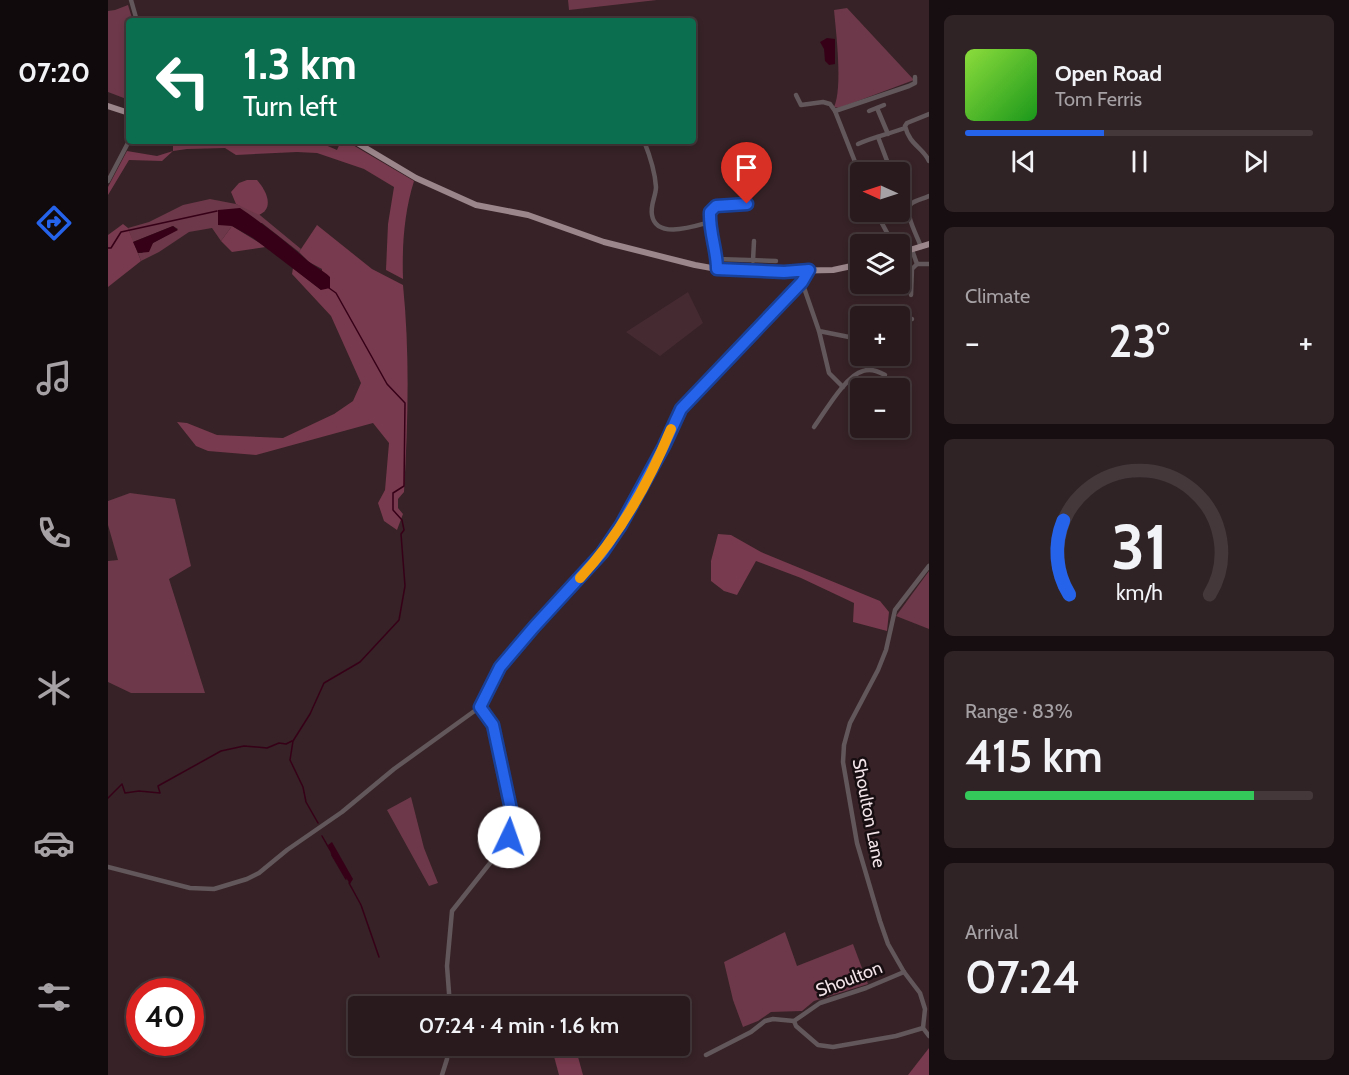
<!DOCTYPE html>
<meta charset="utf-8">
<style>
:root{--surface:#281a1d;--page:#302326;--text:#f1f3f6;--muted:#a5a1a4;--line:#44383b;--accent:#2563eb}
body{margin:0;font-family:Cabin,sans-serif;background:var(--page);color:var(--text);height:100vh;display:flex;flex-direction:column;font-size:22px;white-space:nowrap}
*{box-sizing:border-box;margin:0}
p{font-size:20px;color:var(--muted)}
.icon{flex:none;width:33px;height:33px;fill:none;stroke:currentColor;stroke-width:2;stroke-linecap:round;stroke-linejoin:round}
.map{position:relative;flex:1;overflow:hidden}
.details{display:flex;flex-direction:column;gap:15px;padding:15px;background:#160e10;width:420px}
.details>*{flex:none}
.guide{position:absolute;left:18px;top:18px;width:570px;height:126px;border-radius:6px;box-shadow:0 3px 9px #0003,0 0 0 2px var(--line);background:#0b6e4f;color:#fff;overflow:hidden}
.needle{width:39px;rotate:273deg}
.fabs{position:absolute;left:742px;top:162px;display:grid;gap:12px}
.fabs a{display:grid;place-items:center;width:60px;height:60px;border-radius:6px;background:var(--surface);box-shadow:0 3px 9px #0003,0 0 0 2px var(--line);font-size:30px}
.speed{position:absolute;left:18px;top:978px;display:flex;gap:12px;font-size:30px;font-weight:700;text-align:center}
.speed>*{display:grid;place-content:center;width:78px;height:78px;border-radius:50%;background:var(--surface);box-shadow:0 3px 9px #0003,0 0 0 2px var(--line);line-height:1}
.speed .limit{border:9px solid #d22;background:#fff;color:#111}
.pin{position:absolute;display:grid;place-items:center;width:51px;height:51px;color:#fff;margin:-62px -26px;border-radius:50% 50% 50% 0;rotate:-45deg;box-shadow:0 0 6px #0007}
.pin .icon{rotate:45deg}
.me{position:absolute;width:66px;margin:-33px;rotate:3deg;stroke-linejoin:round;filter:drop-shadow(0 0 4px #0008)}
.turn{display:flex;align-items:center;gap:21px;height:126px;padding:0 18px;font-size:27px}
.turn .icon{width:78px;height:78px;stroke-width:2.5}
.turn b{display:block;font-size:42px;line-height:51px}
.big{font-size:45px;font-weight:600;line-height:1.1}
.details .card{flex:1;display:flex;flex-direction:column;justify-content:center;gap:9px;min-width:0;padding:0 21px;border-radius:9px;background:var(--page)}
.details .dial{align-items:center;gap:0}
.dial svg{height:156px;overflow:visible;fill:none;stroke:var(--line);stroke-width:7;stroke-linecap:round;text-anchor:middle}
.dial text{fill:var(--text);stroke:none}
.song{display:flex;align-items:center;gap:18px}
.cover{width:72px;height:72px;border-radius:9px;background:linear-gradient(135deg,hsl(90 70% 55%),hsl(120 70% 35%))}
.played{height:6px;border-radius:3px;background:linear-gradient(90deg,var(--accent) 40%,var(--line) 40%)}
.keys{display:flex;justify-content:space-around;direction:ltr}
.heat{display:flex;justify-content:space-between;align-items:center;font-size:33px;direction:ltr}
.charge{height:9px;border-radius:4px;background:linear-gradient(90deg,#34c759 83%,var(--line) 0)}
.trip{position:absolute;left:240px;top:996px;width:342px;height:60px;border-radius:6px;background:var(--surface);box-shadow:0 3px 9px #0003,0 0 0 2px var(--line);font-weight:600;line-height:60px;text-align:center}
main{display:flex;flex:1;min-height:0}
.dock{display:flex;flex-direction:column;width:108px;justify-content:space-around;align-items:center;background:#100a0c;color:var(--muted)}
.dock .icon{width:42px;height:42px}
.dock .on{color:var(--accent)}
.dock b{font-size:27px;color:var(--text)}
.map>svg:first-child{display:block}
.built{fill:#452a32}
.green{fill:#6d3849}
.forest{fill:#783a4e}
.water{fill:#360017}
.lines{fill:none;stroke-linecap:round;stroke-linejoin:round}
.stream{stroke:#360017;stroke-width:1.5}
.minor{stroke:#62575a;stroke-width:4.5}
.major{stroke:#9b868b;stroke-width:6}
.route-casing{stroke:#184099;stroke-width:15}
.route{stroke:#2563eb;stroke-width:10}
.slow{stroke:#f59e0b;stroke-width:10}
.labels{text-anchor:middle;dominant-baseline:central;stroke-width:5;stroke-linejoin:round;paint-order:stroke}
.street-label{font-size:18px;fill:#f1e3e7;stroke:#170e11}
</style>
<main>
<nav class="dock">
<b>07:20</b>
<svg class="icon on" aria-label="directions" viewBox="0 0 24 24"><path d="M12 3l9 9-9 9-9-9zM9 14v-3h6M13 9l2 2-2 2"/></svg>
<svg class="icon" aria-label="music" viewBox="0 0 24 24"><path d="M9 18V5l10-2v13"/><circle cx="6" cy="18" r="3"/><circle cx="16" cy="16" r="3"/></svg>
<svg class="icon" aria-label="phone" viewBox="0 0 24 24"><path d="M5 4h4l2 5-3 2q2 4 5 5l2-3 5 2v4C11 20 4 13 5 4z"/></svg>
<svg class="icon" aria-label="climate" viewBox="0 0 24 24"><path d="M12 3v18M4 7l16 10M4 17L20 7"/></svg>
<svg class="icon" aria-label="car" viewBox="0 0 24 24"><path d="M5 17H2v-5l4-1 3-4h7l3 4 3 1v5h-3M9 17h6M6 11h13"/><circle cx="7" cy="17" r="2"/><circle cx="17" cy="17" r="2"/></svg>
<svg class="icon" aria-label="filters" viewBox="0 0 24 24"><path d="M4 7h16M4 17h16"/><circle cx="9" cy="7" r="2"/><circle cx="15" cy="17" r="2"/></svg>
</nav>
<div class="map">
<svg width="821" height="1075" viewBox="0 0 821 1075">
<rect width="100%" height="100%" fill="#362227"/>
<polygon class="built" points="580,292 595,323 552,356 518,332"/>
<g class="green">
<polygon points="460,0 549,0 461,10"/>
<polygon points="20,5 25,21 21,21 21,100 0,92 0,11 7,10"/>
<path d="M739,8L806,80L731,108L726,107C735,89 728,32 726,10Z"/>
<polygon points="102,199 128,204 147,211 193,249 191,252 154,223 124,226 113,241 104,228 81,232 51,252 33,261 30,253 34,253 45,243 70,229 65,226 25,242 20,228 41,222 75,205"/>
<polygon points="22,493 67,499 83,566 61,579 97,693 23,693 0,682 0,561 10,560 0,525 0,501"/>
<polygon points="821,571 821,629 788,616"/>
<polygon points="303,797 316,848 330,883 321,886 279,810"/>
<polygon points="677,932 689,966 745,944 760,984 706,1001 694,1011 663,1012 650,1021 635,1027 625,1000 616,962"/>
</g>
<g class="forest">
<path d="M65,141H208L229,150L233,141H238L306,181C296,213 294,246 295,279L278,270L280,224L286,187L256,169L209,153L189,152L128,155L117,148L79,149L65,151L54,161L21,160L0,195V187L19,151L49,156L65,151Z"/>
<path d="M139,180H149C158,190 167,208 151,215L128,204L123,192L131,183Z"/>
<polygon points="15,224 20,228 33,261 0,287 0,235"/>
<path d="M209,225L264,269L295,285C302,354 300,423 296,492L290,499V508L295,514L289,530L276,521L270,503L277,490L281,443L265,423L148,455L100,451L88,446L69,422L79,423L109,435L175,438L226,414L245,401L253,383L223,316L184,274L185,268L213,290L214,269L201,262L191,252Z"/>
<polygon points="124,226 158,247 124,252 113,241"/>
<polygon points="610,534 623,535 653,552 772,601 781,612 779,631 745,622 746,603 693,578 648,561 629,595 616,591 603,581 603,561"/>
<polygon points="459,1046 467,1046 475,1075 451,1075 444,1049"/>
<polygon points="821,1048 821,1075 800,1075"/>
</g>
<g class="water">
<polygon points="719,38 727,39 727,64 721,65 717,61 716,49 712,42"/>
<path d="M132,208C156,224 178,242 200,261C207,267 215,270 222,277V288L213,290L145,238L124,226L110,225V210Z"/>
<polygon points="65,226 70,230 45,243 41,252 30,253 25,242"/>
<polygon points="224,842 245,879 242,884 223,854 220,845"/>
</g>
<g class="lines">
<g class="stream">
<polyline points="0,248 3,248 13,232 109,211"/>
<polyline points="0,798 14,784 17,793 31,791 52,793 50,786 113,751 136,746 159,748 171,743 178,744 184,741"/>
<polyline points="210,823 198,802 195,787 182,760 185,741 202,714 216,683 252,662 291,620 297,586 293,534 296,530 294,520 285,510 285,493 296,486 297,403 279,384 228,293 221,288"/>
<polyline points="214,836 222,850"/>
<polyline points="224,855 238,879"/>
<polyline points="241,883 253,905 271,957"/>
</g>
<g class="minor">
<polyline points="23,0 29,21"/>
<polyline points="688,95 693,105 715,102 722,104 727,111 753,177"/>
<polyline points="769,108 780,134"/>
<polyline points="727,111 801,86 807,83 807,77"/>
<polyline points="761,111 776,105"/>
<path d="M821,114L799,123L797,126C802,146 814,146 821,161"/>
<polyline points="770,137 781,166 775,168"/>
<path d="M536,141C542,156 547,171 548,187C548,196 542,205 544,215C548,240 587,226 602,222"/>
<path d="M750,144C765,137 781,134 797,128"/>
<polyline points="0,181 21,141"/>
<polyline points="768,212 785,244"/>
<path d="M813,247C810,237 795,212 803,204C807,200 815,199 821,196"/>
<polyline points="609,259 604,241 602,212 608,206 639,204"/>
<polyline points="645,261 646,241"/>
<polyline points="809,264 821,264"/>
<polyline points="609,269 609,259 668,261"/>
<polyline points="694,282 711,331 741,337 753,333"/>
<polyline points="803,295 804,269 809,264 804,250"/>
<polyline points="792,322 804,319"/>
<polyline points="711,331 721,373 735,387"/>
<path d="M706,427C717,412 738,375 755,371C763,368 770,371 777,375"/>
<polyline points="821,566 787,610 778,650 770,670 742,723 736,745 735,762 749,843 772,921 780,944 796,972 812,993 817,1009 815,1028 821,1036"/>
<polyline points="0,867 82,888 106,889 139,879 151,873 179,850 234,812 286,769 372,707 392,667 426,626 494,553 513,525 556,446 572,409 694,282 701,271"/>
<polyline points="342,1006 339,966 344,911 398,843 403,829 404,814 385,725 372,707"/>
<polyline points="686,1021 688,1026 710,1045 725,1047 788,1036 815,1028"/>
<polyline points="598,1055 643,1032 657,1021 665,1019 686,1021 712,1003 758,988 796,972"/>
<polyline points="334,1075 339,1059 340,1046"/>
</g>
<g class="major">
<polyline points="0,106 21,113"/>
<polyline points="246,141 308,178 368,205 420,215 496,242 587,265 609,269 676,271 725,270 753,264"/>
<polyline points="792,253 821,244"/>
</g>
</g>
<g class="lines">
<defs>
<path id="route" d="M401,837L404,814L385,725L372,707L392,667L426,627L494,553L513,525L556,446L573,409L694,282L701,270L676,272L609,269C609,250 601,232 602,212L608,206L639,204"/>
</defs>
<use href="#route" class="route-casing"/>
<use href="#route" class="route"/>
<path class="slow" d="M472,578C511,536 541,482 563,429"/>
</g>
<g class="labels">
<g class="street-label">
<text transform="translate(761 813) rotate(79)">Shoulton Lane</text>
<text transform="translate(741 979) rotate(-21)">Shoulton</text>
</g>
</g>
</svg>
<div class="fabs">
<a><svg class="needle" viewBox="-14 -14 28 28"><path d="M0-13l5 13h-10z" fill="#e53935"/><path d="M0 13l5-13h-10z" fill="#a5a1a4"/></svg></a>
<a><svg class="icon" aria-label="layers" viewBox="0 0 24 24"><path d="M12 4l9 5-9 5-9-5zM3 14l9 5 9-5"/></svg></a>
<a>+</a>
<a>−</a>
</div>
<div class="speed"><div class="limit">40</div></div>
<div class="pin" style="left:639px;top:204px;background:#d93025"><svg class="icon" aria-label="arrive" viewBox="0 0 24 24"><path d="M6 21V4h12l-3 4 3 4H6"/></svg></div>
<svg class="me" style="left:401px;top:837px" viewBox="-20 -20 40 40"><circle r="19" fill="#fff"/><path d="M0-13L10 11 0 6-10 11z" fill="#2563eb"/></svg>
<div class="trip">07:24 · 4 min · 1.6 km</div>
<div class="guide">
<div class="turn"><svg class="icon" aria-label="left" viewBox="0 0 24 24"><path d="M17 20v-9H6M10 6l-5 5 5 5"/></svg><div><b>1.3 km</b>Turn left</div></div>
</div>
</div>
<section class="details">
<div class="card">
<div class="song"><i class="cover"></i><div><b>Open Road</b><p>Tom Ferris</p></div></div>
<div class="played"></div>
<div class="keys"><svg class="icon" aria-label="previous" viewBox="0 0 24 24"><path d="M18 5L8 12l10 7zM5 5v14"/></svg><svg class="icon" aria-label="pause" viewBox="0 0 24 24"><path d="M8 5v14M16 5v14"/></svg><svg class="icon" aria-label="next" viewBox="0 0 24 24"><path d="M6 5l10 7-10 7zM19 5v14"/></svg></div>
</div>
<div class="card"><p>Climate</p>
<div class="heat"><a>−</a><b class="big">23°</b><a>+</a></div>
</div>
<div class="card dial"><svg viewBox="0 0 100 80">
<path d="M14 69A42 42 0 1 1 86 69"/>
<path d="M14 69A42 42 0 0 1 11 31" stroke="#2563eb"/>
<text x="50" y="56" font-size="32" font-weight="700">31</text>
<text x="50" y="72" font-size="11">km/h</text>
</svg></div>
<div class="card"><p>Range · 83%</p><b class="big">415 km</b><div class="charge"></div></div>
<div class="card"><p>Arrival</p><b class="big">07:24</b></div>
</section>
</main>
